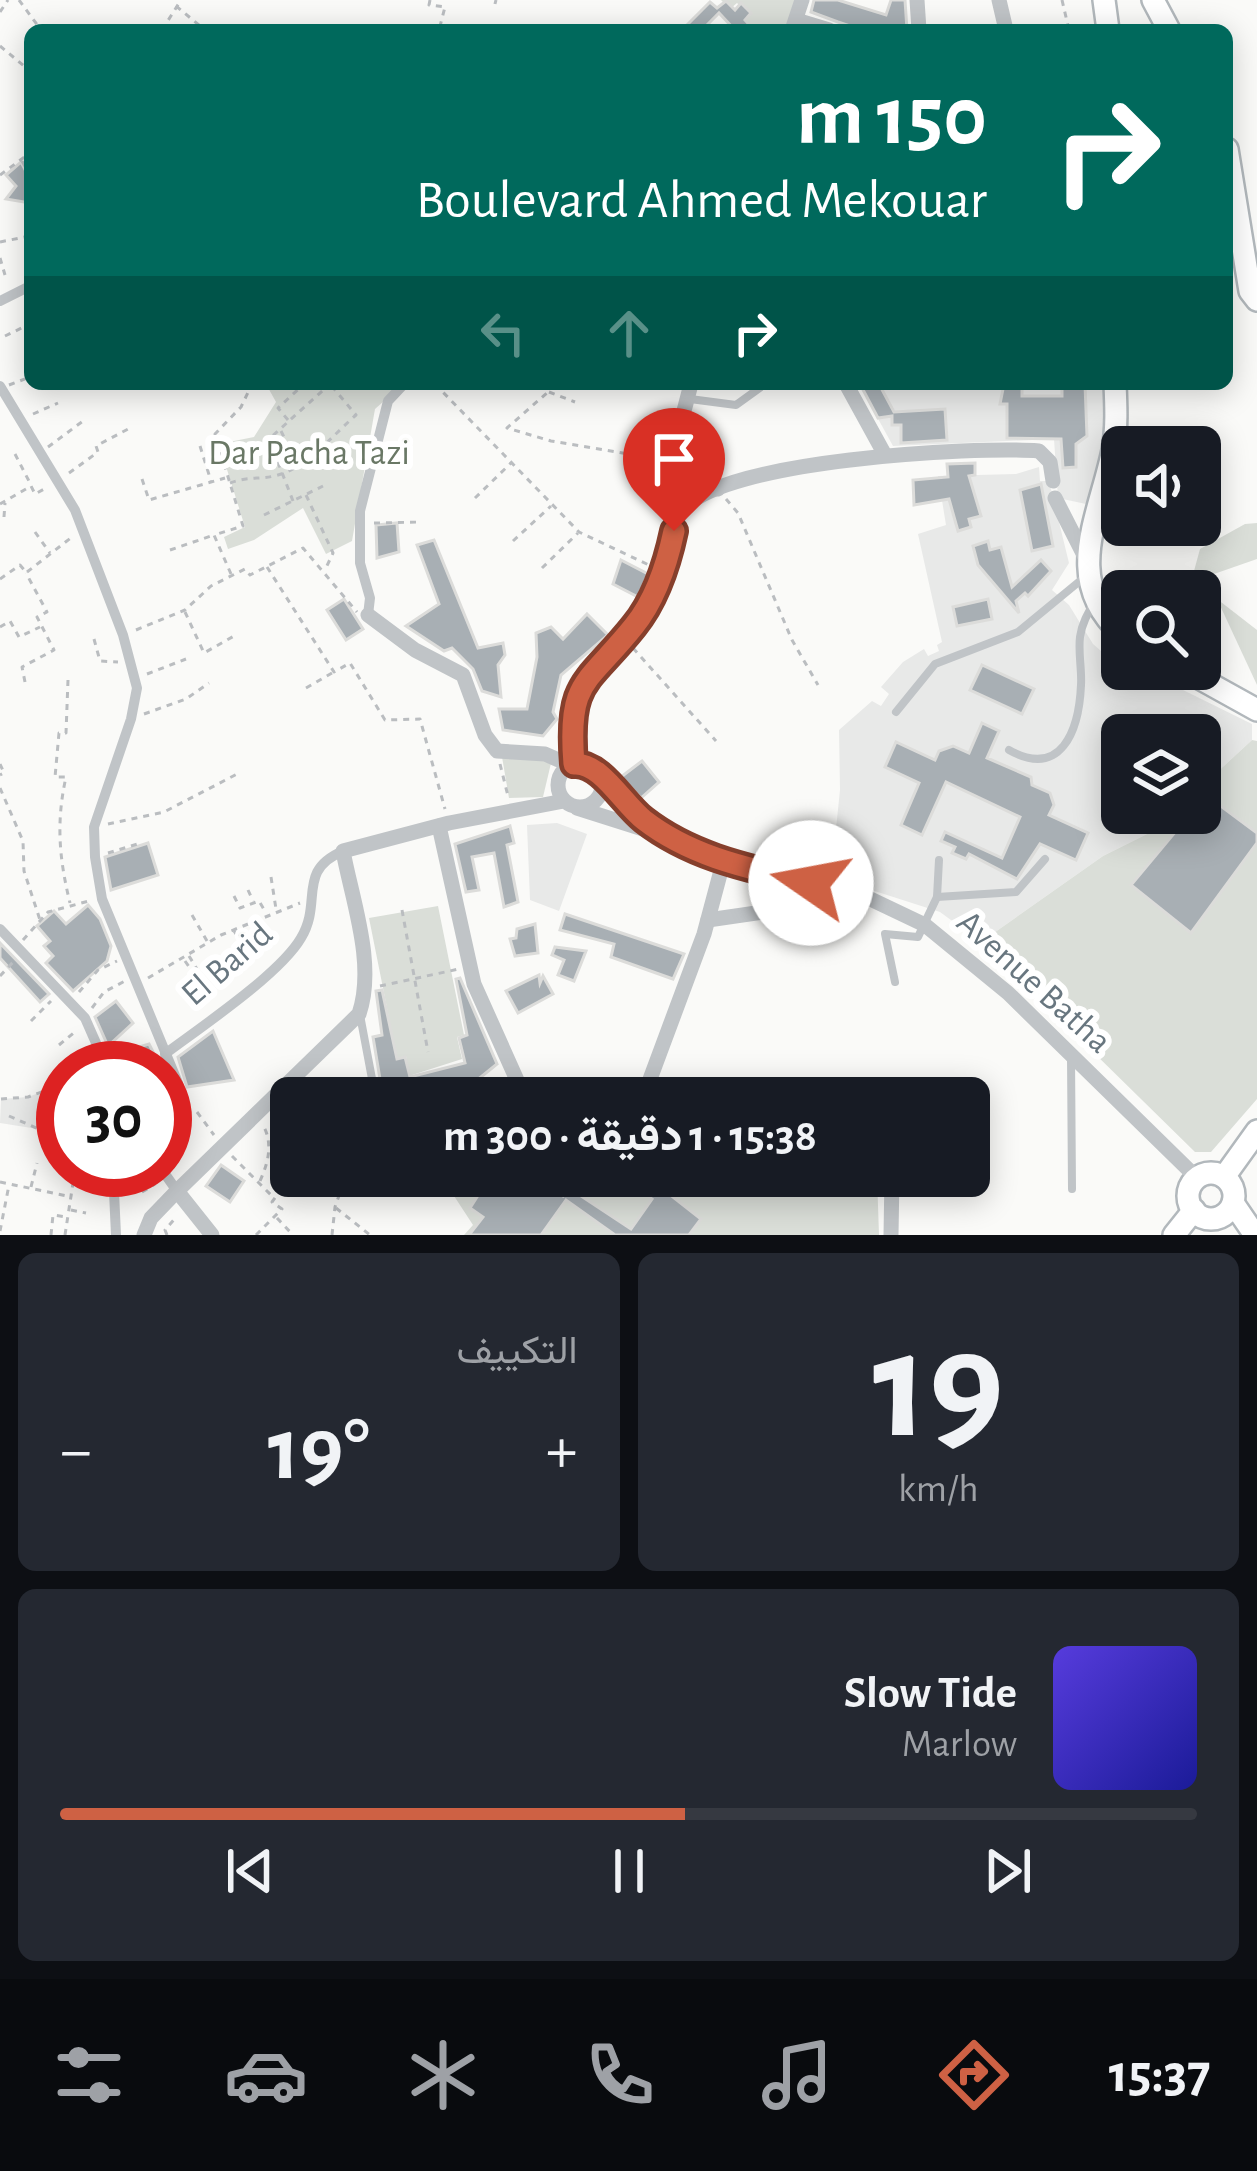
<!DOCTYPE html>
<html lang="ar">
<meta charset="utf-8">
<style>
:root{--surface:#171b24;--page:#242831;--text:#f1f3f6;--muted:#9ea1a6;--line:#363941;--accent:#ce6144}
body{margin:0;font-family:"Alegreya Sans",Vazirmatn,sans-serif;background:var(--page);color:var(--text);direction:rtl;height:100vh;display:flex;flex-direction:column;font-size:45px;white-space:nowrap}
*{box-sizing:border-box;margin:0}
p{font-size:39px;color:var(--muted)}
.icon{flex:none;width:66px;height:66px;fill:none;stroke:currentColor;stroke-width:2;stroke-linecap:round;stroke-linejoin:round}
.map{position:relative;height:1235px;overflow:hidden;direction:ltr}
.side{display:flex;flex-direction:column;gap:18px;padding:18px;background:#0d0f14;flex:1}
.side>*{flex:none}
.guide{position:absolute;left:24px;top:24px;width:1209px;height:366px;border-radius:18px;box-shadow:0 6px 30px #0003;direction:rtl;background:#00695c;color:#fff;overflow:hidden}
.controls{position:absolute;left:1101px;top:426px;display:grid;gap:24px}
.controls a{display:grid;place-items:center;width:120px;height:120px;border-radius:18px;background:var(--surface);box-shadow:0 6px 30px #0003;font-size:60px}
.speed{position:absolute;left:36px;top:1041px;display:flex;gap:24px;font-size:60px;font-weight:700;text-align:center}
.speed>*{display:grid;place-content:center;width:156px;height:156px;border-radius:50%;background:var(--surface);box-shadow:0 6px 30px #0003;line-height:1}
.speed .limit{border:18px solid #d22;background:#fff;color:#111}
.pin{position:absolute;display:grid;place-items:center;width:102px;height:102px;color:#fff;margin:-123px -51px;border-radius:50% 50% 50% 0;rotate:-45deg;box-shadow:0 0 12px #0007}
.pin .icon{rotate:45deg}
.me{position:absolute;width:132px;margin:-66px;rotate:282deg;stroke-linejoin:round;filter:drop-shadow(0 0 9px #0008)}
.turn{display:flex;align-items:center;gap:42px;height:252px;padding:0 48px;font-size:54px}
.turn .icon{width:156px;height:156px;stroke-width:2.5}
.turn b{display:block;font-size:84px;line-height:102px}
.lanes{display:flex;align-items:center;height:114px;padding:0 48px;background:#0003;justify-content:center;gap:60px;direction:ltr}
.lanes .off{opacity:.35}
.big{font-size:90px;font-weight:700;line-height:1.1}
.side .widget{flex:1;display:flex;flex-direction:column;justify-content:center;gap:18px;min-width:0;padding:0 42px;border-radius:18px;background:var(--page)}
.side .dial{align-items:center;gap:0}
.dial b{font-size:156px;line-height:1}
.song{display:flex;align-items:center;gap:36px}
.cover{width:144px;height:144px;border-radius:18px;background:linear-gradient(135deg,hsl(250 70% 55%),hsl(240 70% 35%))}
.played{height:12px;border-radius:6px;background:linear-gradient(90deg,var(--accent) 55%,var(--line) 55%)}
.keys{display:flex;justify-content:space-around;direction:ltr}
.heat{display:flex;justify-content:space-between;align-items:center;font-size:66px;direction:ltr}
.side .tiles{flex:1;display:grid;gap:18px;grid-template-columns:1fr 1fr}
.widget:last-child{grid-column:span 2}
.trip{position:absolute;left:270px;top:1077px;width:720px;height:120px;border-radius:18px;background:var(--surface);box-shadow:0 6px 30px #0003;font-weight:700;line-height:120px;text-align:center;direction:rtl}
.tabs{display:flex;height:192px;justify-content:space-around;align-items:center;background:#090b0e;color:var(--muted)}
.tabs .icon{width:84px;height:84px}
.tabs .selected{color:var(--accent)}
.tabs b{font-size:54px;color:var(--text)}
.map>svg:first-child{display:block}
.built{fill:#e8e9e8}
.green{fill:#daded8}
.building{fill:#a8afb4;stroke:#dcdcda;stroke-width:3}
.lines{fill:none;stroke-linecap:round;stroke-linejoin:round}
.secondary-casing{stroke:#b2b8bc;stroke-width:26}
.path{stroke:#babdc0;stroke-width:3;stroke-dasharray:6 6;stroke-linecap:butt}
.service{stroke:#c0c4c7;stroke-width:8}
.pedestrian{stroke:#c0c4c7;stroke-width:10}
.minor{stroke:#c0c4c7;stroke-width:15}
.secondary{stroke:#fff;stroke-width:21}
.route-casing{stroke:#863f2c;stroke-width:30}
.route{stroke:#ce6144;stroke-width:21}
.labels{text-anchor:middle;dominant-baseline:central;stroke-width:12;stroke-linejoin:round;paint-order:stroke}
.park-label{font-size:36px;fill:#6a7866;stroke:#fff}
.street-label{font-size:36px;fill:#68767f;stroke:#fff}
</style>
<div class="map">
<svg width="1257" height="1235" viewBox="0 0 1257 1235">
<rect width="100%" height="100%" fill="#fafaf8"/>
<g class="built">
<polygon points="859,384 1104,384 1108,433 1086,504 1058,498 1054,439 893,446"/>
<polygon points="1039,467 1040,481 1049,481 1069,563 1052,590 1069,605 1093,644 1122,669 1183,690 1252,724 1252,740 1200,788 1200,735 1122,735 1122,813 1172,813 1149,833 1103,856 981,942 940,912 831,877 840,790 839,730 872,701 881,706 889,694 881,687 903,662 924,649 928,656 939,651 937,645 942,642 918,534 946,525 938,476 1016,474"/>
<polygon points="557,823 587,834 559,911 530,900 527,825"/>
<polygon points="63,1084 63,1133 0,1123 1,1099 28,1097"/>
</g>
<g class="green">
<polygon points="721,0 799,0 787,30 750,30 740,20 746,12 737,3 730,9"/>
<polygon points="266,384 403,384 375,409 352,541 326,554 303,508 254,540 228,549 224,537 245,527 219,444 254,437 276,402"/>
<polygon points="1257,523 1257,559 1191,582 1200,549 1245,524"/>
<polygon points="1217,599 1257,630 1257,685"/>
<polygon points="1252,740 1257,741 1257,1099 1211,1152 1195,1152 981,942 1103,856 1149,833 1172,813 1200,813 1200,788"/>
<polygon points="501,751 552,759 543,797 509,798"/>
<polygon points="438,906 464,1035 457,1037 462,1059 409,1076 406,1056 397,1058 369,918"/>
<polygon points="441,1176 595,1176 608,1182 659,1176 877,1176 879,1235 464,1235 473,1225"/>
</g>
<g class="building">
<polygon points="814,0 838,0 886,15 891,0 905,0 907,30 862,30 838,22 811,12"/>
<polygon points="726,1 735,10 741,3 751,13 745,20 754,30 735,30 719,13 702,30 682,30 710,2 717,8"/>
<polygon points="21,162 30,179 30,203 6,199 16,186 6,175"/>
<polygon points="860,384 879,384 894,412 945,409 947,440 901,443 901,425 892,425 892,416 878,418"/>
<polygon points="1004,384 1022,384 1022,396 1062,396 1062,384 1085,384 1087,436 1076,444 1076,467 1063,468 1061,439 1007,438 1007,404 1000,404"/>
<polygon points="975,463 975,475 969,476 981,516 969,519 971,527 958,531 949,499 914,505 913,480 948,477 947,464"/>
<polygon points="1041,484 1053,546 1032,551 1020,490"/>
<polygon points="397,523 399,552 377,558 376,525"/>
<polygon points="434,540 478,648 503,643 505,655 498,665 501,697 482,691 473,669 452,648 444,651 406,626 439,604 417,545"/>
<polygon points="988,541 990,550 1001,547 1012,587 1041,560 1051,571 1028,596 1025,593 1016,601 1019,613 978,565 973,546"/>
<polygon points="621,560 648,574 638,597 613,584"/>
<polygon points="344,599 363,629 346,640 327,610"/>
<polygon points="988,599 992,619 957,626 953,607"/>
<polygon points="587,614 608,635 561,675 553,712 557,719 543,736 503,730 499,709 527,709 537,657 536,633 551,627 563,639"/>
<polygon points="982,665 1034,689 1022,714 970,690"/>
<polygon points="982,723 999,731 987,758 1031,777 1032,785 1050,793 1054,805 1049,815 1088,833 1076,860 1040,844 1017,879 969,854 966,859 952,853 955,847 941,841 945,832 1002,858 1020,817 946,782 922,835 901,825 919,783 885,767 896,742 935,760 939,751 953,746 969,753"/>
<polygon points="642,761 659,782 641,798 621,777"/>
<polygon points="1206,795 1257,833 1257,843 1191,933 1131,885 1191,813 1200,813"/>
<polygon points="510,826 514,843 507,845 518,902 504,907 494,853 472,857 479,890 466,892 455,844"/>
<polygon points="148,843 158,875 111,890 105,857"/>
<polygon points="88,905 100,919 111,946 107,961 73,991 46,963 53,956 44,946 50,941 37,926 54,911 66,924"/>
<polygon points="565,914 684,954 673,979 611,957 614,944 560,930"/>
<polygon points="535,924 538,953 515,956 510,939 516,938 517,929"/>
<polygon points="0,943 49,994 40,1002 0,958"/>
<polygon points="555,947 586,951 574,981 558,975 564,960 552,955"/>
<polygon points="539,975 540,983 543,976 553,994 518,1013 506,991"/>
<polygon points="460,978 497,1064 455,1098 437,1098 436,1093 404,1098 394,1082 381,1085 373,1037 382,1035 376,991 382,990 397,1059 405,1057 410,1077 465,1063 459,1038 467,1035 456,979"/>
<polygon points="116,1001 133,1023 108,1046 95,1017"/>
<polygon points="213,1031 234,1080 187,1087 178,1057"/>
<polygon points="149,1044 161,1068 117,1068 112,1055"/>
<polygon points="221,1165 244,1181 230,1202 206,1186"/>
<polygon points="483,1176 514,1176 538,1187 542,1182 563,1196 569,1188 631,1229 652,1199 645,1194 652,1185 659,1186 701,1219 689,1235 615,1235 566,1200 541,1235 469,1235 483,1217 470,1208 484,1186 479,1183"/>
</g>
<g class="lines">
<defs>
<g id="secondary">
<polyline points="1104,0 1108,30"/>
<polyline points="1153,0 1169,30"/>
<polyline points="1227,149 1250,291 1257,300"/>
<path d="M1115,384C1116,406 1117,428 1113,450C1100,515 1061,580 1122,634"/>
<polyline points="1183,669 1257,710"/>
<circle cx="1211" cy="1196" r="23"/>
<polyline points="1224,1177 1257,1131"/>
<polyline points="1233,1203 1255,1235"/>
<polyline points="1174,1235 1194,1210"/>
</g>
</defs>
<use href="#secondary" class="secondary-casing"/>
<g class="path">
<polyline points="19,0 41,30"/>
<polyline points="430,0 429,5 445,7 439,30"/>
<polyline points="1062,0 1069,30"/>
<polyline points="495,4 496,0"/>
<polyline points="176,6 205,30"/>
<polyline points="0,12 8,0"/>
<polyline points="162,30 181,0"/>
<polyline points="408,30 408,28"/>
<polyline points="0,46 30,71"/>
<polyline points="22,161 30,175"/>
<polyline points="0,175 30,153"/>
<polyline points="30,178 30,180"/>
<polyline points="0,242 30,236"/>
<polyline points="0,258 5,275"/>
<polyline points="5,336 30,324"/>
<polyline points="435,384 579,532 651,566"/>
<polyline points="542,384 548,392 507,428 551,441 659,459"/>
<polyline points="9,385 30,377"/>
<polyline points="549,392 575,402"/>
<polyline points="33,414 58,403"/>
<polyline points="288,420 278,408 304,384"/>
<polyline points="281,431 298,465"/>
<polyline points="200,446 211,481"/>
<polyline points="48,447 83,421"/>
<polyline points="15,454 31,485"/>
<polyline points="69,473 98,452 96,446 130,428"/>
<polyline points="142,479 149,500 225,478"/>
<path d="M230,483C248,476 261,480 278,475C306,468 334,434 356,415L330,384"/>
<polyline points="306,495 333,553 325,570"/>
<polyline points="475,498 511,463"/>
<polyline points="726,499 738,513 792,640 818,685"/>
<polyline points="293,501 269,439 330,384"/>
<polyline points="0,504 31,486 35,494 46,488"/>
<polyline points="264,515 323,486"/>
<polyline points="4,517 5,503"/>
<polyline points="374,523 422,522"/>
<polyline points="35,532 50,553"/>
<polyline points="513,541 551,506"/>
<polyline points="170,550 214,535"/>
<polyline points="267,567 334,672 350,663 385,720 420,719 445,809"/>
<polyline points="542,568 578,533"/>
<polyline points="27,572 72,537"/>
<polyline points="231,574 214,535 243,526 215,434 241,407 252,384"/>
<polyline points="0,579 20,565 25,571"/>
<polyline points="185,612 204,653 234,636"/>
<polyline points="0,627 10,621 19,637 40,627"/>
<polyline points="136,630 185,610 211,586 245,569 250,575 303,548 357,612"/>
<polyline points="94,639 100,661 118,662"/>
<polyline points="633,648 716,741"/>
<polyline points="147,674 186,659"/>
<path d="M68,680L66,733H59L55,777H66C56,822 59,858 70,903"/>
<polyline points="25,682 22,667 54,650 37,617 47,612 26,573"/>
<polyline points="306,688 332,673"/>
<polyline points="144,714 186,699 209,683"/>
<polyline points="0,764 4,773 0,775"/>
<polyline points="500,764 508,796"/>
<polyline points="0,788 23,841 24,871 40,920"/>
<polyline points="108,824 164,812 239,773"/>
<polyline points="108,853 141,843"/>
<polyline points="271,877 276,909"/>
<polyline points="248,890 253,901"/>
<polyline points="234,896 240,908 259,901 265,911"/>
<polyline points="402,910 428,1052"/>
<polyline points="192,915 207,941"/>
<polyline points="234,931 248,952"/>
<polyline points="23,940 48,912 89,901"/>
<polyline points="189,956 197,969"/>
<polyline points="185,961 201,984"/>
<polyline points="0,976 15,960"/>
<polyline points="148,978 221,935 300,903"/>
<polyline points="380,986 459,969"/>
<polyline points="79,992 98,970 117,961"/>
<polyline points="92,1008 104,992 125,981"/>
<polyline points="31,1021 51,1001"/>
<polyline points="59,1045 76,1031"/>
<polyline points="304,1095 327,1098"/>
<polyline points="346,1098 368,1094"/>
<polyline points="1,1099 28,1097 63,1084"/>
<polyline points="197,1112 214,1135"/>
<polyline points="9,1116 41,1130 63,1133"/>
<polyline points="232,1156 274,1198"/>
<path d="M260,1181C268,1163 273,1145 264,1127"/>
<polyline points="0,1182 72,1197"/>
<polyline points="31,1187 37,1163"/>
<polyline points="142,1192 155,1184"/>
<polyline points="336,1208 370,1235"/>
<polyline points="71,1210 86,1213"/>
<polyline points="277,1218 293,1235"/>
<polyline points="0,1231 9,1185"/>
<polyline points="51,1235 53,1215 67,1217"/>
<polyline points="65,1235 75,1170"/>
<polyline points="167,1235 165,1230 177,1216"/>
<polyline points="256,1235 282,1209 272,1202 291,1176"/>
<polyline points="332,1235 335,1207 346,1176"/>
</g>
<g class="service">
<polyline points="690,399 736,405 765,384"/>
<polyline points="896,712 935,664 1018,632 1086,576"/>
<path d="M1009,750C1061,779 1079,731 1081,685C1082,669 1078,653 1080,637C1082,623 1088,613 1095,601"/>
<polyline points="937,897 1016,892 1045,859"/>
<polyline points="895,982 885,934 918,937 937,897 939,860"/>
<polyline points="360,1015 373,1084"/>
<polyline points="1071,1057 1072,1189"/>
</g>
<g class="pedestrian">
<polyline points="0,301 30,286"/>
<polyline points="0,386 75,510 123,635 137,688 131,719 94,827 95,857 102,899 178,1083 165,1090"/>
<polyline points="368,615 370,598 360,563 360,511 388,401 404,384"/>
<polyline points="0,929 85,1018 107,1068"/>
<path d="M165,1054C201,1027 280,974 301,938C323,902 296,871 343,851"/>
<polyline points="113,1170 116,1235"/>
<polyline points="165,1174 177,1191"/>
</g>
<g class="minor">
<polyline points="917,0 919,30"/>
<polyline points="999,0 1006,30"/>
<polyline points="796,20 829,30"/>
<polyline points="792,30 802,0"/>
<polyline points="691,384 671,461 718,489"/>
<polyline points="846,384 885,455"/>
<polyline points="1055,498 1086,559"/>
<polyline points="368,615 415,650 463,675 485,735 497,751 545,754 570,765"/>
<circle cx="580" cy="785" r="22"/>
<path d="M574,764C566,675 591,684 637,622C651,603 663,578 669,555C672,541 673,524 682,511C717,460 976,446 1039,451L1050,462L1053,481"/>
<polyline points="602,780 658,830"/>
<polyline points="577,808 681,841 723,863 862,895 925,925 1008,993 1197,1178"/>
<polyline points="439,826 474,984 525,1098"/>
<polyline points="708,920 798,907 811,882"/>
<polyline points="643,1098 704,934 723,863"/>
<polyline points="177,1191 212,1235"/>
<path d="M144,1235L151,1218L177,1191L359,1014C376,964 352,900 343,851L449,823L564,801"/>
<polyline points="891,1235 892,1176"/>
</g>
<use href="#secondary" class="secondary"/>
</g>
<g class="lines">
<defs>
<path id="route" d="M674,531C667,564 656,599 634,626C587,685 567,679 574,764C601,762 623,804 644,820C693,858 752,869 811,883"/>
</defs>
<use href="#route" class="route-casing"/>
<use href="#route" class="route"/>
</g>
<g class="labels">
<g class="park-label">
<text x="309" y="453">Dar Pacha Tazi</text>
</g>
<g class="street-label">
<text transform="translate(227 964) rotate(-41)">El Barid</text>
<text transform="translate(1034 982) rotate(42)">Avenue Batha</text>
</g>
</g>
</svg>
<div class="controls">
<a><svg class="icon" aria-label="sound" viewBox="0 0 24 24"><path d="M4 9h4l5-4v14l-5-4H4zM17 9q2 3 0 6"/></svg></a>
<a><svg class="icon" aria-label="search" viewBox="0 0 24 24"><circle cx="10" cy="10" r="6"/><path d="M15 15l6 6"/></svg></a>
<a><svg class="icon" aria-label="layers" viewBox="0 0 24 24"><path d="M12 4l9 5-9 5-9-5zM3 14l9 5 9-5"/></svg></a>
</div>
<div class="speed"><div class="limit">30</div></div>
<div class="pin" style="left:674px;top:531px;background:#d93025"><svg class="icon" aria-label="arrive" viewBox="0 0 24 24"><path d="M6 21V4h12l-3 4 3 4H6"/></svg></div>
<svg class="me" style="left:811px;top:883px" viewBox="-20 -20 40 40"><circle r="19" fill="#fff"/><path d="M0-13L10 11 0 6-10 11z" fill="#ce6144"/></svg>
<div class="trip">15:38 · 1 دقيقة · 300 m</div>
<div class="guide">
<div class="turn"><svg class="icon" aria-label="right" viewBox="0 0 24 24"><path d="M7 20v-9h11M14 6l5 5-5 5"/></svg><div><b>150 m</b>Boulevard Ahmed Mekouar</div></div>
<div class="lanes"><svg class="icon off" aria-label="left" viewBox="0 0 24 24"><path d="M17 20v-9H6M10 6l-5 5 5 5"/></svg><svg class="icon off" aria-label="ahead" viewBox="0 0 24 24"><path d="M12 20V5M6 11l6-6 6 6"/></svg><svg class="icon" aria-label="right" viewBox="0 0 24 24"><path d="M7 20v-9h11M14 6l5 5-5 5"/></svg></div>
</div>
</div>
<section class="side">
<div class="tiles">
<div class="widget dial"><b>19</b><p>km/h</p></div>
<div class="widget"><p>التكييف</p>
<div class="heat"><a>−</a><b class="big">19°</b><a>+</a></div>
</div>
<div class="widget">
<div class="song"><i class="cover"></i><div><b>Slow Tide</b><p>Marlow</p></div></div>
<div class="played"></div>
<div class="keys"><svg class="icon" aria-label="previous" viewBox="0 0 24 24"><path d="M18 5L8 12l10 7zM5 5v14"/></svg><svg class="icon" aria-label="pause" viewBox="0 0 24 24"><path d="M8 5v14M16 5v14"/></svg><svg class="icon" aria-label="next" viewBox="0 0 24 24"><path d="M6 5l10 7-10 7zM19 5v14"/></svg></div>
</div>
</div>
</section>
<nav class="tabs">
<b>15:37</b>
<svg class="icon selected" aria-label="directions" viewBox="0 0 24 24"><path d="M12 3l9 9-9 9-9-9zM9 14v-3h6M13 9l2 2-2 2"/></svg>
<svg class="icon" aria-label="music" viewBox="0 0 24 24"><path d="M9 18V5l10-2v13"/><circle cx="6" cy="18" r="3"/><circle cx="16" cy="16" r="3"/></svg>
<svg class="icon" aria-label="phone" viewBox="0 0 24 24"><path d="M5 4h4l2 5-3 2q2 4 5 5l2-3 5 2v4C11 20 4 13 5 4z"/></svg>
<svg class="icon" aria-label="climate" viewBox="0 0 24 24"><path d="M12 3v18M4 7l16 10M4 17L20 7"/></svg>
<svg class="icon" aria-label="car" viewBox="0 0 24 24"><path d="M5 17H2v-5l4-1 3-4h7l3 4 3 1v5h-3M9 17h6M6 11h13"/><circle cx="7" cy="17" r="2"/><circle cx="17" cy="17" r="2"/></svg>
<svg class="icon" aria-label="filters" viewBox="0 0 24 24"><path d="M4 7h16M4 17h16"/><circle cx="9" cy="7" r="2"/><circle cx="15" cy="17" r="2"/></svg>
</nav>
